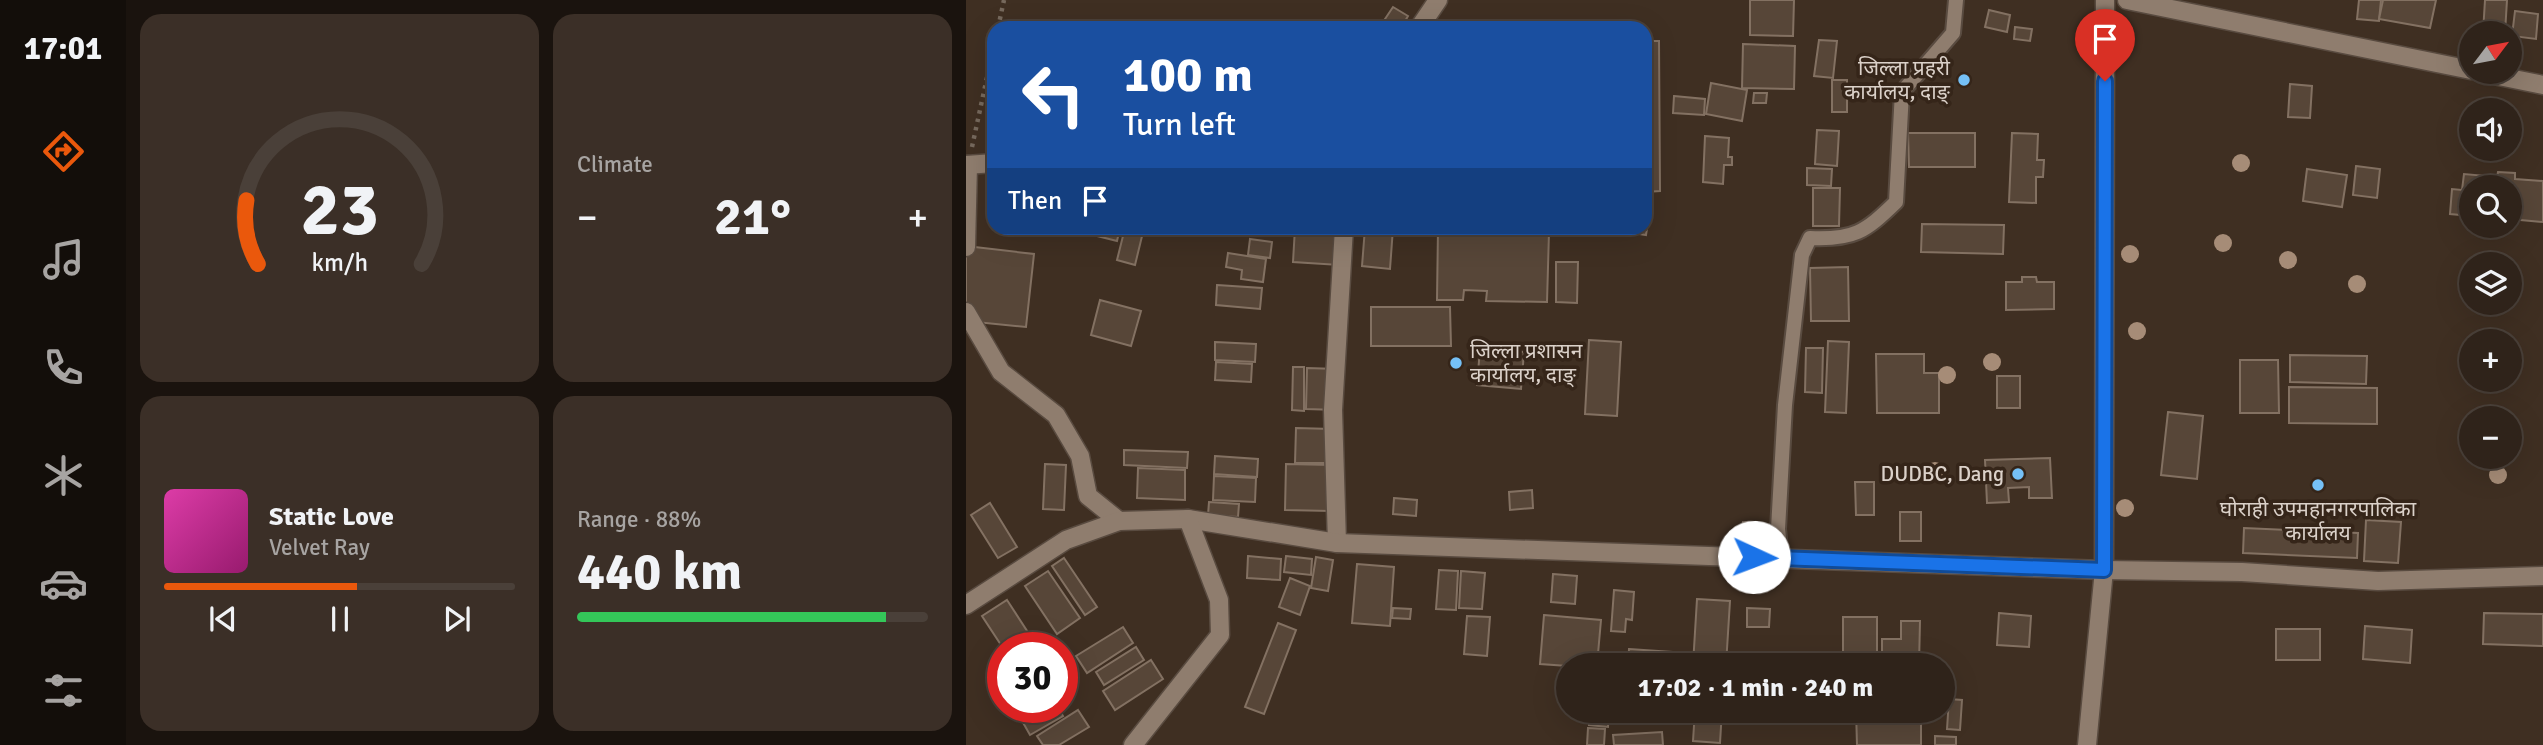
<!DOCTYPE html>
<meta charset="utf-8">
<style>
:root{--surface:#2f231a;--page:#3b2f27;--text:#f1f3f6;--muted:#a7a4a2;--line:#4a4039;--accent:#ea580c}
body{margin:0;font-family:Signika,"Noto Sans Devanagari",sans-serif;background:var(--page);color:var(--text);height:100vh;display:flex;flex-direction:column;font-size:26px;white-space:nowrap}
*{box-sizing:border-box;margin:0}
p{font-size:23px;color:var(--muted)}
.icon{flex:none;width:38px;height:38px;fill:none;stroke:currentColor;stroke-width:2;stroke-linecap:round;stroke-linejoin:round}
.map{position:relative;flex:1;overflow:hidden}
.sheet{display:flex;flex-direction:column;gap:14px;padding:14px;background:#1a130e;width:840px}
.sheet>*{flex:none}
.banner{position:absolute;left:21px;top:21px;width:665px;height:214px;border-radius:21px;box-shadow:0 7px 28px #0002,0 0 0 2px var(--line);background:#1a4fa0;color:#fff;overflow:hidden}
.needle{width:46px;rotate:58deg}
.tools{position:absolute;left:1493px;top:21px;display:grid;gap:14px}
.tools a{display:grid;place-items:center;width:63px;height:63px;border-radius:50%;background:var(--surface);box-shadow:0 7px 28px #0002,0 0 0 2px var(--line);font-size:35px}
.speed{position:absolute;left:21px;top:632px;display:flex;gap:14px;font-size:35px;font-weight:700;text-align:center}
.speed>*{display:grid;place-content:center;width:91px;height:91px;border-radius:50%;background:var(--surface);box-shadow:0 7px 28px #0002,0 0 0 2px var(--line);line-height:1}
.speed .limit{border:10px solid #d22;background:#fff;color:#111}
.pin{position:absolute;display:grid;place-items:center;width:60px;height:60px;color:#fff;margin:-72px -30px;border-radius:50% 50% 50% 0;rotate:-45deg;box-shadow:0 0 7px #0007}
.pin .icon{rotate:45deg}
.me{position:absolute;width:77px;margin:-38px;rotate:92deg;stroke-linejoin:round;filter:drop-shadow(0 0 5px #0008)}
.turn{display:flex;align-items:center;gap:24px;height:147px;padding:0 21px;font-size:32px}
.turn .icon{width:91px;height:91px;stroke-width:2.5}
.turn b{display:block;font-size:49px;line-height:60px}
.then{display:flex;align-items:center;height:66px;padding:0 21px;background:#0003;gap:14px;font-size:26px}
.big{font-size:52px;font-weight:700;line-height:1.1}
.sheet .widget{flex:1;display:flex;flex-direction:column;justify-content:center;gap:10px;min-width:0;padding:0 24px;border-radius:21px;background:var(--page)}
.sheet .dial{align-items:center;gap:0}
.dial svg{height:182px;overflow:visible;fill:none;stroke:var(--line);stroke-width:7;stroke-linecap:round;text-anchor:middle}
.dial text{fill:var(--text);stroke:none}
.song{display:flex;align-items:center;gap:21px}
.cover{width:84px;height:84px;border-radius:10px;background:linear-gradient(135deg,hsl(320 70% 55%),hsl(320 70% 35%))}
.played{height:7px;border-radius:4px;background:linear-gradient(90deg,var(--accent) 55%,var(--line) 55%)}
.keys{display:flex;justify-content:space-around;direction:ltr}
.heat{display:flex;justify-content:space-between;align-items:center;font-size:38px;direction:ltr}
.charge{height:10px;border-radius:5px;background:linear-gradient(90deg,#34c759 88%,var(--line) 0)}
.sheet .tiles{flex:1;display:grid;gap:14px;grid-template-columns:repeat(2,1fr)}
.trip{position:absolute;left:590px;top:653px;width:399px;height:70px;border-radius:35px;background:var(--surface);box-shadow:0 7px 28px #0002,0 0 0 2px var(--line);font-weight:700;line-height:70px;text-align:center}
main{display:flex;flex:1;min-height:0}
.tabs{display:flex;flex-direction:column;width:126px;justify-content:space-around;align-items:center;background:#130e0a;color:var(--muted)}
.tabs .icon{width:49px;height:49px}
.tabs .selected{color:var(--accent)}
.tabs b{font-size:32px;color:var(--text)}
.map>svg:first-child{display:block}
.building{fill:#574638;stroke:#837162;stroke-width:2}
.lines{fill:none;stroke-linecap:round;stroke-linejoin:round}
.service-casing{stroke:#594b40;stroke-width:18}
.minor-casing{stroke:#594b40;stroke-width:21}
.path{stroke:#76695d;stroke-width:4.5;stroke-dasharray:3.5 5;stroke-linecap:butt}
.service{stroke:#8f7d6e;stroke-width:14}
.minor{stroke:#8f7d6e;stroke-width:18}
.tree{fill:#a68c77}
.route-casing{stroke:#114b97;stroke-width:18}
.route{stroke:#1a73e8;stroke-width:12}
.poi-dot{fill:#75c0f6;stroke:#352519;stroke-width:2.5}
.labels{text-anchor:middle;dominant-baseline:central;stroke-width:7;stroke-linejoin:round;paint-order:stroke}
.poi-label{font-size:21px;fill:#dbd1c9;stroke:#352519;text-anchor:end}
</style>
<main>
<nav class="tabs">
<b>17:01</b>
<svg class="icon selected" aria-label="directions" viewBox="0 0 24 24"><path d="M12 3l9 9-9 9-9-9zM9 14v-3h6M13 9l2 2-2 2"/></svg>
<svg class="icon" aria-label="music" viewBox="0 0 24 24"><path d="M9 18V5l10-2v13"/><circle cx="6" cy="18" r="3"/><circle cx="16" cy="16" r="3"/></svg>
<svg class="icon" aria-label="phone" viewBox="0 0 24 24"><path d="M5 4h4l2 5-3 2q2 4 5 5l2-3 5 2v4C11 20 4 13 5 4z"/></svg>
<svg class="icon" aria-label="climate" viewBox="0 0 24 24"><path d="M12 3v18M4 7l16 10M4 17L20 7"/></svg>
<svg class="icon" aria-label="car" viewBox="0 0 24 24"><path d="M5 17H2v-5l4-1 3-4h7l3 4 3 1v5h-3M9 17h6M6 11h13"/><circle cx="7" cy="17" r="2"/><circle cx="17" cy="17" r="2"/></svg>
<svg class="icon" aria-label="filters" viewBox="0 0 24 24"><path d="M4 7h16M4 17h16"/><circle cx="9" cy="7" r="2"/><circle cx="15" cy="17" r="2"/></svg>
</nav>
<section class="sheet">
<div class="tiles">
<div class="widget dial"><svg viewBox="0 0 100 80">
<path d="M14 69A42 42 0 1 1 86 69"/>
<path d="M14 69A42 42 0 0 1 9 41" stroke="#ea580c"/>
<text x="50" y="56" font-size="32" font-weight="700">23</text>
<text x="50" y="72" font-size="11">km/h</text>
</svg></div>
<div class="widget"><p>Climate</p>
<div class="heat"><a>−</a><b class="big">21°</b><a>+</a></div>
</div>
<div class="widget">
<div class="song"><i class="cover"></i><div><b>Static Love</b><p>Velvet Ray</p></div></div>
<div class="played"></div>
<div class="keys"><svg class="icon" aria-label="previous" viewBox="0 0 24 24"><path d="M18 5L8 12l10 7zM5 5v14"/></svg><svg class="icon" aria-label="pause" viewBox="0 0 24 24"><path d="M8 5v14M16 5v14"/></svg><svg class="icon" aria-label="next" viewBox="0 0 24 24"><path d="M6 5l10 7-10 7zM19 5v14"/></svg></div>
</div>
<div class="widget"><p>Range · 88%</p><b class="big">440 km</b><div class="charge"></div></div>
</div>
</section>
<div class="map">
<svg width="1577" height="745" viewBox="0 0 1577 745">
<rect width="100%" height="100%" fill="#3f2f22"/>
<g class="building">
<polygon points="784,0 828,0 827,36 784,35"/>
<polygon points="1393,0 1415,0 1413,21 1391,19"/>
<polygon points="1417,0 1470,0 1464,28 1413,19"/>
<polygon points="1519,0 1541,0 1539,33 1517,33"/>
<polygon points="427,7 442,16 435,28 413,28"/>
<polygon points="1023,10 1044,15 1041,32 1019,27"/>
<polygon points="1549,11 1572,14 1570,39 1546,36"/>
<polygon points="1049,27 1066,29 1064,41 1048,39"/>
<polygon points="853,40 871,41 867,78 848,76"/>
<polygon points="679,41 693,41 694,191 679,192"/>
<polygon points="777,44 829,46 828,89 776,88"/>
<rect x="866" y="80" width="15" height="32"/>
<polygon points="745,83 781,90 776,121 740,114"/>
<polygon points="1324,84 1346,86 1344,118 1322,117"/>
<polygon points="788,93 801,93 800,103 787,103"/>
<polygon points="708,96 739,99 738,115 707,113"/>
<polygon points="851,130 873,131 871,166 849,164"/>
<polygon points="942,133 1009,133 1009,167 943,167"/>
<polygon points="1046,133 1072,134 1071,160 1078,160 1077,177 1070,177 1070,203 1043,202"/>
<polygon points="739,136 763,138 762,157 766,157 766,165 758,165 757,184 737,182"/>
<polygon points="1390,166 1414,169 1411,198 1387,195"/>
<polygon points="841,168 866,169 865,186 841,185"/>
<polygon points="1341,169 1381,175 1376,207 1337,201"/>
<polygon points="1532,172 1549,173 1549,179 1577,181 1577,222 1544,219 1544,187 1505,187 1505,216 1484,214 1486,189 1496,190 1498,174 1531,177"/>
<polygon points="847,188 874,188 873,226 847,226"/>
<polygon points="679,208 684,209 680,235 667,233 668,228 679,228"/>
<polygon points="956,224 1038,225 1037,254 955,252"/>
<polygon points="120,228 154,228 151,241 119,233"/>
<polygon points="159,228 178,228 169,265 151,260"/>
<polygon points="329,228 375,228 373,265 327,262"/>
<polygon points="399,228 427,228 424,269 396,266"/>
<polygon points="431,228 452,228 451,234 430,233"/>
<polygon points="472,229 583,232 581,302 520,301 521,291 498,290 497,300 471,300"/>
<polygon points="284,239 306,242 304,258 282,255"/>
<polygon points="0,246 68,254 60,327 0,321"/>
<polygon points="262,253 300,259 297,282 275,279 276,270 260,267"/>
<polygon points="590,262 612,262 611,303 590,302"/>
<polygon points="882,267 883,321 845,321 844,268"/>
<polygon points="1056,277 1070,277 1071,282 1088,282 1088,309 1040,310 1040,282 1056,282"/>
<polygon points="251,285 296,288 294,309 250,305"/>
<polygon points="134,300 175,311 165,346 125,335"/>
<polygon points="405,307 484,307 485,346 405,346"/>
<polygon points="623,340 655,342 651,416 619,414"/>
<polygon points="862,341 883,342 880,413 859,412"/>
<polygon points="249,342 290,344 289,362 249,360"/>
<polygon points="840,348 857,348 856,393 839,392"/>
<polygon points="514,349 558,352 555,389 511,385"/>
<polygon points="910,354 958,354 958,373 973,373 973,413 911,413"/>
<polygon points="1324,355 1401,356 1400,384 1324,382"/>
<polygon points="1274,360 1312,360 1313,413 1274,413"/>
<polygon points="250,362 286,364 285,382 249,380"/>
<polygon points="327,367 338,367 338,411 326,410"/>
<polygon points="341,368 371,369 371,410 340,409"/>
<rect x="1031" y="376" width="23" height="32"/>
<polygon points="1323,387 1411,388 1411,424 1323,423"/>
<polygon points="1202,412 1237,416 1231,479 1195,475"/>
<polygon points="330,428 366,429 365,463 329,463"/>
<polygon points="158,450 222,452 221,468 158,465"/>
<polygon points="249,456 292,459 291,477 248,474"/>
<polygon points="1084,458 1086,498 1063,498 1063,487 1042,488 1043,502 1021,503 1019,460"/>
<polygon points="79,464 100,465 98,510 77,509"/>
<polygon points="320,464 366,465 365,511 319,510"/>
<polygon points="172,468 219,470 219,500 171,498"/>
<polygon points="248,476 290,478 289,502 247,500"/>
<polygon points="889,482 908,482 908,515 890,515"/>
<polygon points="566,490 567,508 544,510 543,492"/>
<polygon points="428,498 451,500 450,516 427,514"/>
<polygon points="243,502 273,504 272,517 242,515"/>
<polygon points="24,503 51,547 32,558 5,515"/>
<rect x="934" y="512" width="21" height="29"/>
<polygon points="1400,520 1435,522 1432,563 1398,561"/>
<rect x="777" y="522" width="14" height="13"/>
<polygon points="1278,528 1392,533 1391,558 1277,553"/>
<polygon points="282,556 315,559 314,580 281,578"/>
<polygon points="320,556 346,559 345,575 318,572"/>
<polygon points="350,557 367,560 362,591 345,588"/>
<polygon points="98,558 131,607 119,615 86,566"/>
<polygon points="391,564 428,567 424,626 386,623"/>
<polygon points="473,570 492,571 490,610 470,609"/>
<polygon points="82,571 114,618 91,634 59,586"/>
<polygon points="495,571 519,573 516,609 493,608"/>
<polygon points="587,574 611,576 609,604 585,602"/>
<polygon points="324,578 344,586 334,615 313,607"/>
<polygon points="648,590 668,592 666,620 660,619 659,632 645,631"/>
<polygon points="731,599 764,601 760,665 727,665"/>
<polygon points="41,600 65,637 48,648 37,648 16,616"/>
<polygon points="427,608 445,609 444,619 426,618"/>
<polygon points="781,608 804,609 803,627 781,627"/>
<polygon points="1033,613 1065,616 1063,647 1031,645"/>
<polygon points="1518,613 1577,614 1577,646 1517,644"/>
<polygon points="578,615 635,620 631,665 602,666 574,664"/>
<polygon points="501,616 524,617 521,656 498,654"/>
<rect x="877" y="617" width="34" height="46"/>
<polygon points="935,621 954,621 953,665 916,665 916,639 935,639"/>
<polygon points="312,623 330,630 298,714 279,707"/>
<polygon points="1399,626 1446,630 1444,663 1397,659"/>
<polygon points="157,627 167,643 121,673 110,656"/>
<rect x="1310" y="629" width="44" height="31"/>
<polygon points="170,647 178,660 138,685 130,672"/>
<polygon points="663,649 706,652 705,665 662,665"/>
<polygon points="185,660 197,679 149,710 137,691"/>
<polygon points="983,699 996,700 994,730 981,729"/>
<polygon points="74,707 92,707 97,716 64,735 55,719"/>
<polygon points="112,710 123,727 93,745 77,745 71,736"/>
<polygon points="624,710 643,710 642,727 623,725"/>
<polygon points="729,710 756,710 754,743 727,741"/>
<polygon points="890,710 955,710 955,745 891,745"/>
<polygon points="622,728 639,729 638,745 621,745"/>
<polygon points="696,732 697,745 648,745 647,735"/>
<polygon points="969,736 990,737 990,745 969,745"/>
</g>
<g class="lines">
<defs>
<path id="service" d="M815,557L812,529L819,405L836,255L844,238C888,240 899,232 930,202L936,92L987,33L990,0"/>
<g id="minor">
<polyline points="1161,0 1505,70"/>
<polyline points="453,28 472,0"/>
<polyline points="1513,72 1577,85"/>
<polyline points="0,165 28,163"/>
<polyline points="0,247 2,165"/>
<polyline points="0,312 35,372 90,415 114,456 122,496 153,521"/>
<polyline points="371,543 367,410 378,228"/>
<polyline points="0,605 100,540 153,521 222,519 371,543 1138,570 1276,572 1412,581 1577,576"/>
<polyline points="167,745 254,635 253,600 222,519"/>
<polyline points="1121,745 1138,570 1139,0"/>
</g>
</defs>
<use href="#service" class="service-casing"/>
<use href="#minor" class="minor-casing"/>
<g class="path">
<polyline points="32,28 38,0"/>
<polyline points="6,147 28,45"/>
</g>
<use href="#service" class="service"/>
<use href="#minor" class="minor"/>
</g>
<g class="tree">
<circle cx="1275" cy="163" r="9"/>
<circle cx="1257" cy="243" r="9"/>
<circle cx="1164" cy="254" r="9"/>
<circle cx="1322" cy="260" r="9"/>
<circle cx="1391" cy="284" r="9"/>
<circle cx="1171" cy="331" r="9"/>
<circle cx="1026" cy="362" r="9"/>
<circle cx="981" cy="375" r="9"/>
<circle cx="969" cy="471" r="9"/>
<circle cx="1532" cy="475" r="9"/>
<circle cx="1159" cy="508" r="9"/>
</g>
<g class="lines">
<defs>
<polyline id="route" points="788,557 1138,570 1139,81"/>
</defs>
<use href="#route" class="route-casing"/>
<use href="#route" class="route"/>
</g>
<g class="poi-dot">
<circle cx="998" cy="80" r="7"/>
<circle cx="490" cy="363" r="7"/>
<circle cx="1052" cy="474" r="7"/>
<circle cx="1352" cy="485" r="7"/>
</g>
<g class="labels">
<g class="poi-label">
<text x="984" y="68">जिल्ला प्रहरी<tspan x="984" dy="24">कार्यालय, दाङ्</tspan></text>
<text x="504" y="351" text-anchor="start">जिल्ला प्रशासन<tspan x="504" dy="24">कार्यालय, दाङ्</tspan></text>
<text x="1038" y="474">DUDBC, Dang</text>
<text x="1352" y="509" text-anchor="middle">घोराही उपमहानगरपालिका<tspan x="1352" dy="24">कार्यालय</tspan></text>
</g>
</g>
</svg>
<div class="tools">
<a><svg class="needle" viewBox="-14 -14 28 28"><path d="M0-13l5 13h-10z" fill="#e53935"/><path d="M0 13l5-13h-10z" fill="#a7a4a2"/></svg></a>
<a><svg class="icon" aria-label="sound" viewBox="0 0 24 24"><path d="M4 9h4l5-4v14l-5-4H4zM17 9q2 3 0 6"/></svg></a>
<a><svg class="icon" aria-label="search" viewBox="0 0 24 24"><circle cx="10" cy="10" r="6"/><path d="M15 15l6 6"/></svg></a>
<a><svg class="icon" aria-label="layers" viewBox="0 0 24 24"><path d="M12 4l9 5-9 5-9-5zM3 14l9 5 9-5"/></svg></a>
<a>+</a>
<a>−</a>
</div>
<div class="speed"><div class="limit">30</div></div>
<div class="pin" style="left:1139px;top:81px;background:#d93025"><svg class="icon" aria-label="arrive" viewBox="0 0 24 24"><path d="M6 21V4h12l-3 4 3 4H6"/></svg></div>
<svg class="me" style="left:788px;top:557px" viewBox="-20 -20 40 40"><circle r="19" fill="#fff"/><path d="M0-13L10 11 0 6-10 11z" fill="#1a73e8"/></svg>
<div class="trip">17:02 · 1 min · 240 m</div>
<div class="banner">
<div class="turn"><svg class="icon" aria-label="left" viewBox="0 0 24 24"><path d="M17 20v-9H6M10 6l-5 5 5 5"/></svg><div><b>100 m</b>Turn left</div></div>
<div class="then">Then<svg class="icon" aria-label="arrive" viewBox="0 0 24 24"><path d="M6 21V4h12l-3 4 3 4H6"/></svg></div>
</div>
</div>
</main>
